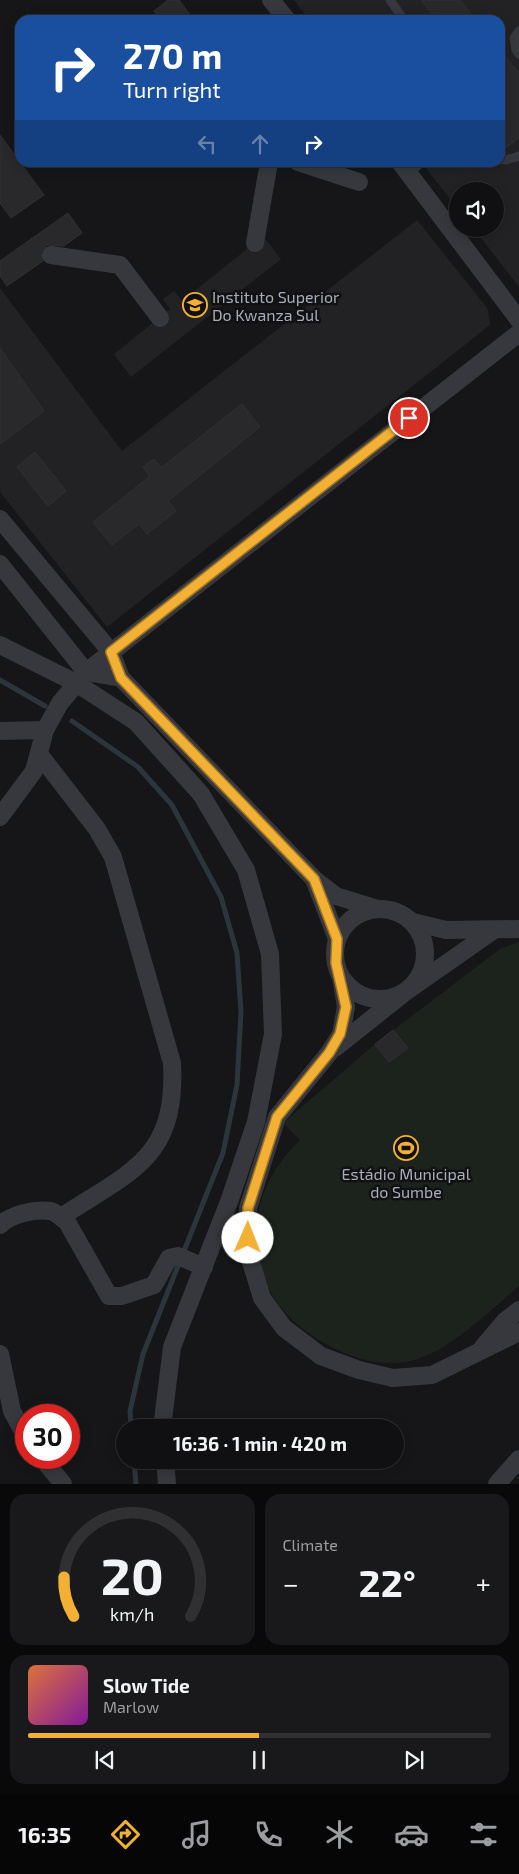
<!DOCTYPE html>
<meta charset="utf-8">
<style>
:root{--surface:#101012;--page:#19191b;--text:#f1f3f6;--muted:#9c9d9f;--line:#303032;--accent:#f2b134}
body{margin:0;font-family:"Exo 2",sans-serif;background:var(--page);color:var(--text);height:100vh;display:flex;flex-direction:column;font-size:19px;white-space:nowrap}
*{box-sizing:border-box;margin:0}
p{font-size:16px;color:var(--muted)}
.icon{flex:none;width:28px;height:28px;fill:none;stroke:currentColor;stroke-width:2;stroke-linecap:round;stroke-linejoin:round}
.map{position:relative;height:1484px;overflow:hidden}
.panel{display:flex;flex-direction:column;gap:10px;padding:10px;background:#09090a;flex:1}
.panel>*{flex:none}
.top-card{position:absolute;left:15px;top:15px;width:490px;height:152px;border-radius:15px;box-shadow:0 2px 12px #0003,0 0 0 1px var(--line);background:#1a4fa0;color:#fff;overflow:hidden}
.buttons{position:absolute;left:449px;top:182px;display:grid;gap:10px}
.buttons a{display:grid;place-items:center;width:55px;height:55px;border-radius:50%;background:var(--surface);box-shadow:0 2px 12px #0003,0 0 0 1px var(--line);font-size:25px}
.speed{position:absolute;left:15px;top:1404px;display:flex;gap:10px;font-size:25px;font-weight:700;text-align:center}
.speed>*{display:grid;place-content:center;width:65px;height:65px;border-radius:50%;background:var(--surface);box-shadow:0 2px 12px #0003,0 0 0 1px var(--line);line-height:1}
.speed .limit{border:8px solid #d22;background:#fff;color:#111}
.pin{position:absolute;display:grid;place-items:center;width:42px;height:42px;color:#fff;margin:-21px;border:2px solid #fff;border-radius:50%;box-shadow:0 1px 5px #0007}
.me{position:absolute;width:55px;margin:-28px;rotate:1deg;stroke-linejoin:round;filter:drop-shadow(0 0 4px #0008)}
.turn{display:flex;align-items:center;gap:18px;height:105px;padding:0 25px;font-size:22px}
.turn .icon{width:65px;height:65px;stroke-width:2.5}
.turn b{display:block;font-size:35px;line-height:42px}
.lanes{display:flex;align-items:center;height:48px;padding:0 25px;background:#0003;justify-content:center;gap:25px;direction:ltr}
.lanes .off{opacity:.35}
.big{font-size:38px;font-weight:700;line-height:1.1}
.panel .widget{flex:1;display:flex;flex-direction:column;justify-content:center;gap:8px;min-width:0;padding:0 18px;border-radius:15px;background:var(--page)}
.panel .dial{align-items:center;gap:0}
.dial svg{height:130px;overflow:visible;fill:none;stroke:var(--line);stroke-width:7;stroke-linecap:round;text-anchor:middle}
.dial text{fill:var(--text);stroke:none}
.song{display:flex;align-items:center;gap:15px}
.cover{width:60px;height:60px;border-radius:8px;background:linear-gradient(135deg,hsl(20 70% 55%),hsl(290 70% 35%))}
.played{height:5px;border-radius:2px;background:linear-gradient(90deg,var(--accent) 50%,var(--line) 50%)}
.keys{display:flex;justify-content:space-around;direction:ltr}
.heat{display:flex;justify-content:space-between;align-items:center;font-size:28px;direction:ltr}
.panel .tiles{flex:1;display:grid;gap:10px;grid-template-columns:1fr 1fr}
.widget:last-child{grid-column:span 2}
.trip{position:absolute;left:116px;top:1419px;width:288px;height:50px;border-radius:25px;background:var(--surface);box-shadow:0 2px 12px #0003,0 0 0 1px var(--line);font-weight:700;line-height:50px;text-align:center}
.tabs{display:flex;height:80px;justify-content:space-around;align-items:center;background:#060607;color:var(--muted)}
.tabs .icon{width:35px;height:35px}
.tabs .current{color:var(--accent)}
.tabs b{font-size:22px;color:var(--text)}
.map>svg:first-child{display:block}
.built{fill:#222225}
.green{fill:#1c231d}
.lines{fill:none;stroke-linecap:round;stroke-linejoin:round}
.stream{stroke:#2c353c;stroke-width:5}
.building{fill:#29292c;stroke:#303034}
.lane{stroke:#37383d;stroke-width:9}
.street{stroke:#37383d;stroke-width:18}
.route-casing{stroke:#9d7322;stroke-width:12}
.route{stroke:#f2b134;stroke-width:9}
.labels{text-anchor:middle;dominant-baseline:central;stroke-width:5;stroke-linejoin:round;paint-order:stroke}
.poi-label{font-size:16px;fill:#a8adb8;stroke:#111113;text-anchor:start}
</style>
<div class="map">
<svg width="519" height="1484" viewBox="0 0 519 1484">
<rect width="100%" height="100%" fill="#161618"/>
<g class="built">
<polygon points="294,0 519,0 519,287 474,229 495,229 495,191 458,191 457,208 422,163 500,162 500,20 309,20"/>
<polygon points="417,220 488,309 490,325 107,627 0,492 0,288 122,451"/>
<polygon points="263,236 281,259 131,377 114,354 170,309 163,299 174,291 182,301"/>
</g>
<path class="green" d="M519,942V1286C489,1311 449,1352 410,1361C383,1367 354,1359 330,1346C243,1302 231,1207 300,1140L283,1123L375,1044L500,949Z"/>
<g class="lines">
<g class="stream">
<polyline points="0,680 45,706"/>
<polyline points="72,721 138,767 172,805 221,897 237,953 241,1012 237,1085 223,1153 143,1354 130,1411 131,1428"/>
<polyline points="134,1460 136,1484"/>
</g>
</g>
<g class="building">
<polygon points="168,0 179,0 194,20 160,20 154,11"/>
<polygon points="421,0 460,0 476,20 437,20"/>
<polygon points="500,50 519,73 519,137 507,147 500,138"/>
<polygon points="0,135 44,195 11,218 0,203"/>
<polygon points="68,213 82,233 64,246 47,245 41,253 43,261 7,286 0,276 0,261"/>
<polygon points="0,348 44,411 0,444"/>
<polygon points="242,404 260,427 168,501 176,511 147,534 139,524 112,545 93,522 150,476 143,467 154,459 161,468"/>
<polygon points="35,452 66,491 48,506 17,467"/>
<polygon points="393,1030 408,1048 389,1062 375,1044"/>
</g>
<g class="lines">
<g class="lane">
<polyline points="390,0 404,20"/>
<polyline points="519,31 514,38 516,50 519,54"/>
<polyline points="500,159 506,160 519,156"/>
<polyline points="409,173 422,162"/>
</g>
<g class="street">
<polyline points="271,0 287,20"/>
<polyline points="298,162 359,182"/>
<polyline points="400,162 519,320"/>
<polyline points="255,243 269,162"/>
<polyline points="51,255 120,265 160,318"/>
<polyline points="0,519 111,652 121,678 314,879 336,896 378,909"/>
<polyline points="0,564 86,672 121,678"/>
<polyline points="0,645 76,683 136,722 201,794 246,870 270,954 273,1034 256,1122 230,1199 172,1347 162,1428"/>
<polyline points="0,731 45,730"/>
<path d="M39,754L97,829L113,857L172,1063C177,1159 131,1171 61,1217"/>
<polyline points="0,817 34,771 45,730 60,703 86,672 519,333"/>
<polyline points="314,879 337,939"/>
<circle cx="380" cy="954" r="45"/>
<polyline points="413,922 446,930 519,929"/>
<polyline points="341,977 346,1007 341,1034 329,1053 277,1117 248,1208 248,1252 262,1298 284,1328 321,1356 359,1370 393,1378 432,1375 519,1332"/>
<polyline points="335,1048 404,993 494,930"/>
<path d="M0,1225C12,1214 34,1209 50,1211C56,1212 62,1218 67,1222L109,1296H122L154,1285L169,1258L178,1256L204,1267"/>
<polyline points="483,1347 505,1321 519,1310"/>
<polyline points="0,1354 12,1411 26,1437"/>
<polyline points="42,1458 63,1484"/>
<polyline points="165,1460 167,1484"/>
<polyline points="497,1484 519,1459"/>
</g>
</g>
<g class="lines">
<defs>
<polyline id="route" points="248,1238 248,1208 277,1117 329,1053 340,1034 346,1007 336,963 337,939 314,879 121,678 111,652 409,418"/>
</defs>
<use href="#route" class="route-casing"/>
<use href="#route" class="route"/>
</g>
<defs>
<symbol id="university-ring" viewBox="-11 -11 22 22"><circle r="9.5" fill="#111113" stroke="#f2b134" stroke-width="1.5"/><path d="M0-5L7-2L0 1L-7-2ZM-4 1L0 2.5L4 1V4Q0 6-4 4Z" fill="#f2b134"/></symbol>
<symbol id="stadium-ring" viewBox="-11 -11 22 22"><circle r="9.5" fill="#111113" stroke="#f2b134" stroke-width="1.5"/><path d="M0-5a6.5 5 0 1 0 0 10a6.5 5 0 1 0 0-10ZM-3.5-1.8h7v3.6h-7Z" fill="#f2b134"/></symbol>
</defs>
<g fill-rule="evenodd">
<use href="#university-ring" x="181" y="291" width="28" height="28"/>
<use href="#stadium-ring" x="392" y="1134" width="28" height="28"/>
</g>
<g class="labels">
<g class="poi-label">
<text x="212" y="296">Instituto Superior<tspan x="212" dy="18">Do Kwanza Sul</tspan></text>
<text x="406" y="1173" text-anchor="middle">Estádio Municipal<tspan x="406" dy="18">do Sumbe</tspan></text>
</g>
</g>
</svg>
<div class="buttons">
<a><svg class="icon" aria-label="sound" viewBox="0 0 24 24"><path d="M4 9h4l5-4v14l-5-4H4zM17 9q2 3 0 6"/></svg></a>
</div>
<div class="speed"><div class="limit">30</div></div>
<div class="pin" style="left:409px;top:418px;background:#d93025"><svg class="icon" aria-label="arrive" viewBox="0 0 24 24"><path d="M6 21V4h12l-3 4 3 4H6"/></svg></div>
<svg class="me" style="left:248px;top:1238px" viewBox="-20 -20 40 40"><circle r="19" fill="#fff"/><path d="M0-13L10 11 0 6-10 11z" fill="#f2b134"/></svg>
<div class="trip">16:36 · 1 min · 420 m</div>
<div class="top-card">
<div class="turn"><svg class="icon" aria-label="right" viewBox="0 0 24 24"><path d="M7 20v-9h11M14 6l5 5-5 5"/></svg><div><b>270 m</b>Turn right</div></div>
<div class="lanes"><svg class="icon off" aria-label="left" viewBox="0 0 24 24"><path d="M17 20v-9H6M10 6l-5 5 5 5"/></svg><svg class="icon off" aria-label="ahead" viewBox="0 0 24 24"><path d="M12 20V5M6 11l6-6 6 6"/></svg><svg class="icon" aria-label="right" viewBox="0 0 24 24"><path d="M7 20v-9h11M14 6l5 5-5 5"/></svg></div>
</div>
</div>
<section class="panel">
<div class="tiles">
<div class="widget dial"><svg viewBox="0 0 100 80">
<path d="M14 69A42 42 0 1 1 86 69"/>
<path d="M14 69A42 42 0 0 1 8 45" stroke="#f2b134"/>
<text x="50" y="56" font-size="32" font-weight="700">20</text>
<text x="50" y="72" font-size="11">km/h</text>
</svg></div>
<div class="widget"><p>Climate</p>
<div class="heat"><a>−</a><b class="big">22°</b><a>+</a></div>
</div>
<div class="widget">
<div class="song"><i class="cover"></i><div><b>Slow Tide</b><p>Marlow</p></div></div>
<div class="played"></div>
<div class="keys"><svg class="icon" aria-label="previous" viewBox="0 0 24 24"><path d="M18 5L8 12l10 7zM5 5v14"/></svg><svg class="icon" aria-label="pause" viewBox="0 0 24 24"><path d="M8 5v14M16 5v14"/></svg><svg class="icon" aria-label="next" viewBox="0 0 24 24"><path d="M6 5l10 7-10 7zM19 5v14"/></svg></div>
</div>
</div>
</section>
<nav class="tabs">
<b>16:35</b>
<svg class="icon current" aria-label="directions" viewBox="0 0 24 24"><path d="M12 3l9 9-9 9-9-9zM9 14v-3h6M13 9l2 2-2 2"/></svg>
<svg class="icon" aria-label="music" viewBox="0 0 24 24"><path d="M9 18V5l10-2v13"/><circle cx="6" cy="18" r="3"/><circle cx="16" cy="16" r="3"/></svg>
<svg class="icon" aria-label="phone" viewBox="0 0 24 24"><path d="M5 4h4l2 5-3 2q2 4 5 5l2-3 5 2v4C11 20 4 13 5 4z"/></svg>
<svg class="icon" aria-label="climate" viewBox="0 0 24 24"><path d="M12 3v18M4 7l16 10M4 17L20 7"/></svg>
<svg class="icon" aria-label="car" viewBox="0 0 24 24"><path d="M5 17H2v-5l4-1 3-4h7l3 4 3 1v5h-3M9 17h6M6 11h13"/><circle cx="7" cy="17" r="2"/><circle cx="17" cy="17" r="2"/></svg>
<svg class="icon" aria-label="filters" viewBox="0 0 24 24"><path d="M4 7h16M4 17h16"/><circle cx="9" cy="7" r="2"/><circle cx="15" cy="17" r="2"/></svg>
</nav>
